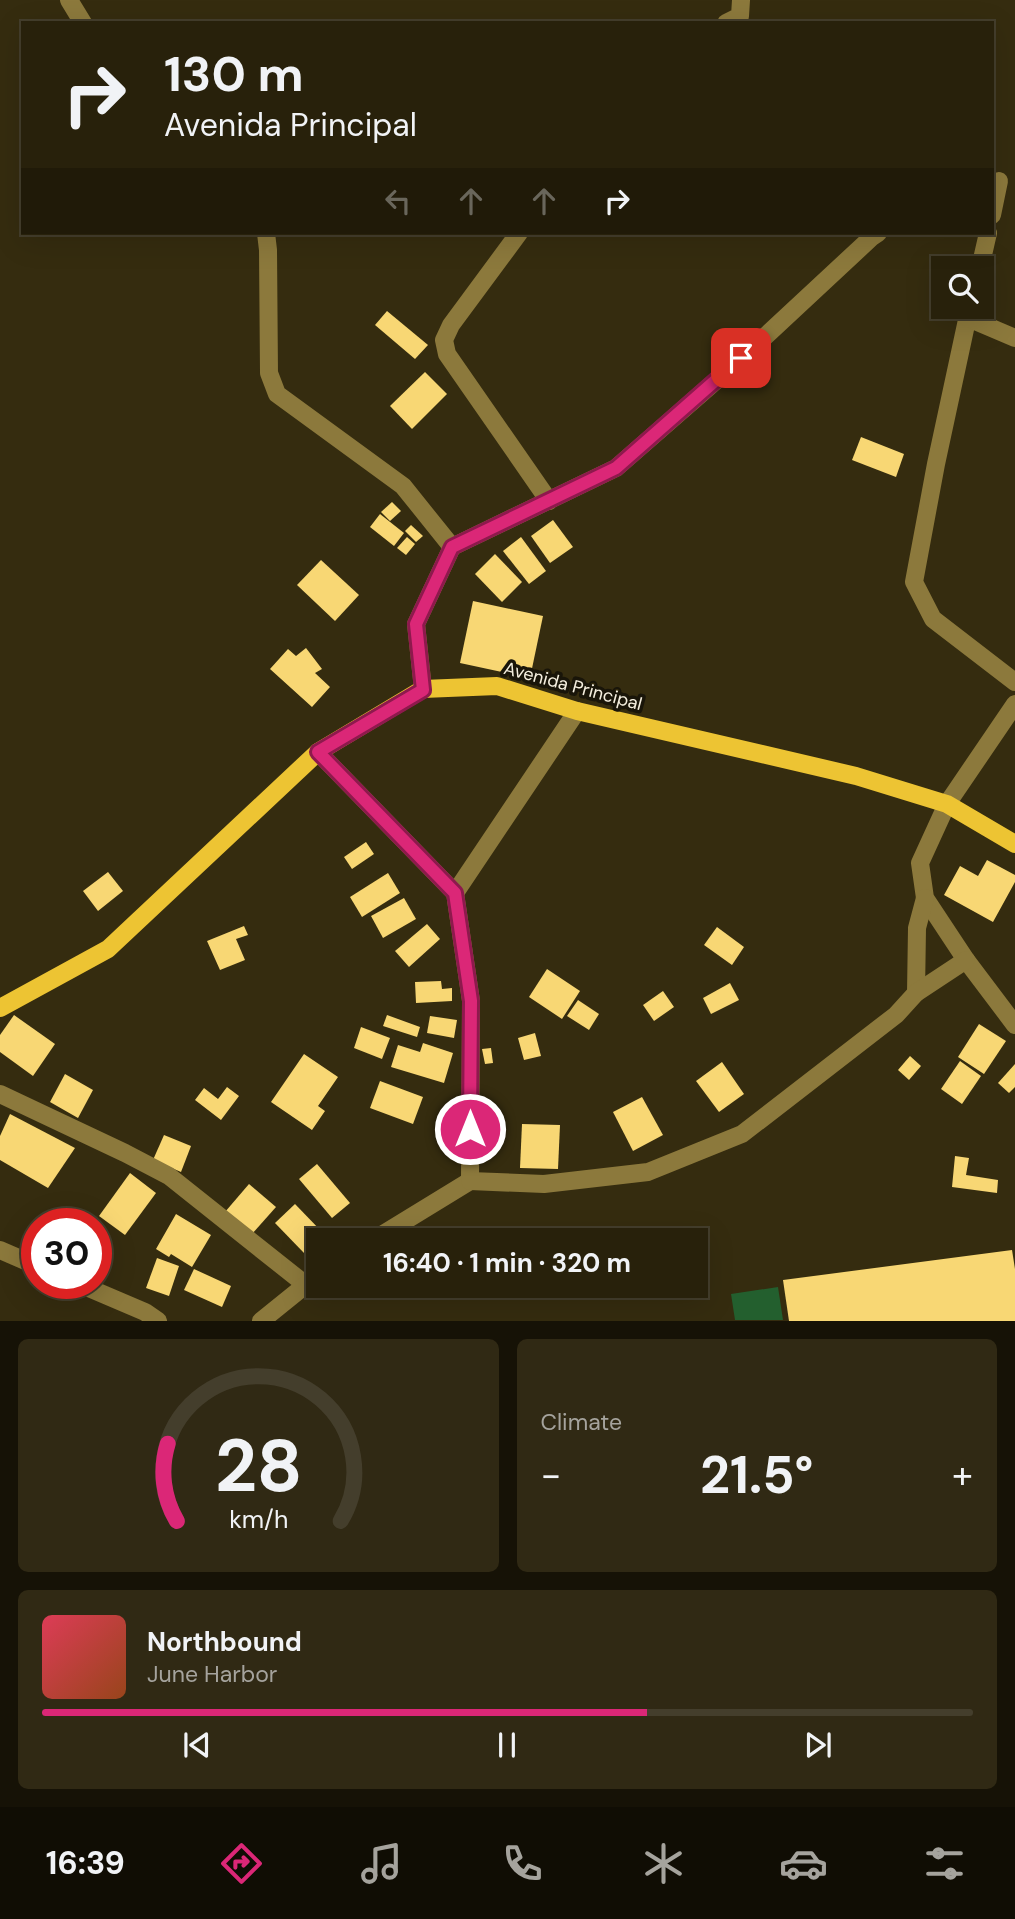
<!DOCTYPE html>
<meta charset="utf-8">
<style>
:root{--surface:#28210b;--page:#302914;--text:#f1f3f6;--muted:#a5a39d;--line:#443e2c;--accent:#db2777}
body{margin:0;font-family:"DM Sans",sans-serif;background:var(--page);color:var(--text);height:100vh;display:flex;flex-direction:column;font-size:26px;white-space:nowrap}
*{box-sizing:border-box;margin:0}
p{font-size:23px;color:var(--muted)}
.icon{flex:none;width:38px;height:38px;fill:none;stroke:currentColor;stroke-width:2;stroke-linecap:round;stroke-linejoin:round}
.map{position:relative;height:1321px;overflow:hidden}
.sheet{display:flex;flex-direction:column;gap:18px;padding:18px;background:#161206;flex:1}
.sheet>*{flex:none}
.top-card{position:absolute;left:21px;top:21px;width:973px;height:214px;border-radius:0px;box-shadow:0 7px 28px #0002,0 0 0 2px var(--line);background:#28210b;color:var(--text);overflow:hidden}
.controls{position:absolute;left:931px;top:256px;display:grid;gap:14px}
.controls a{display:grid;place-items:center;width:63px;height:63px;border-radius:0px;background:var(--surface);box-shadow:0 7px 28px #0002,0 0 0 2px var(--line);font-size:35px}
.speed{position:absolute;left:21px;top:1208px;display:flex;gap:14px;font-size:35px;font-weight:700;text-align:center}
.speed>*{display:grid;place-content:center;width:91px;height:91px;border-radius:50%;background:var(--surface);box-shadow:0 7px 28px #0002,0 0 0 2px var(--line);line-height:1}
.speed .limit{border:10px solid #d22;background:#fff;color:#111}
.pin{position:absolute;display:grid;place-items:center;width:60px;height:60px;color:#fff;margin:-30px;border-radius:14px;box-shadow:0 4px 10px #0006}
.me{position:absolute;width:77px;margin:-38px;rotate:0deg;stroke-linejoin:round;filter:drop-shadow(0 0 5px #0008)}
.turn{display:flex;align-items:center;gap:24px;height:147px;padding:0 28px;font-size:32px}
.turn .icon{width:91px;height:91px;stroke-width:2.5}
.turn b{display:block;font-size:49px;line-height:60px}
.lanes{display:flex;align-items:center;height:66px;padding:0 28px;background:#0003;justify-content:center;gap:35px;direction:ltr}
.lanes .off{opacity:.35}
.big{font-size:52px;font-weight:700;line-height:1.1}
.sheet .tile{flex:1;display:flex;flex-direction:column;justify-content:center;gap:10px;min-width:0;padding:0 24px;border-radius:10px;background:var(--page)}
.sheet .dial{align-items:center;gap:0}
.dial svg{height:182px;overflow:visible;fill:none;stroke:var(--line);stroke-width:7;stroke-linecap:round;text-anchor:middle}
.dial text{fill:var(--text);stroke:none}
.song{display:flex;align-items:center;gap:21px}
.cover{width:84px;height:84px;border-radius:10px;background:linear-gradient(135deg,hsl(350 70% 55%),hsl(20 70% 35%))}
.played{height:7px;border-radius:4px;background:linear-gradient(90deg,var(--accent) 65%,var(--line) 65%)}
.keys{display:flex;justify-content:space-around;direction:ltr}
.heat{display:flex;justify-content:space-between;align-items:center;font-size:38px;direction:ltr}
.sheet .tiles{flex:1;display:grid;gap:18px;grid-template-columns:1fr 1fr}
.tile:last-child{grid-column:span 2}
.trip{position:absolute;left:306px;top:1228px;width:402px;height:70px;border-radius:0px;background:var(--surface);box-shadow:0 7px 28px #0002,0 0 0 2px var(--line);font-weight:700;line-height:70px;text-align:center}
.tabs{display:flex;height:112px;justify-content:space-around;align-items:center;background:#100d04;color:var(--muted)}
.tabs .icon{width:49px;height:49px}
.tabs .on{color:var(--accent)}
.tabs b{font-size:32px;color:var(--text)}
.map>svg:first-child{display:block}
.green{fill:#235f2e}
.building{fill:#f8d774}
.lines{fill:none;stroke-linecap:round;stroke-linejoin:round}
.minor{stroke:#8c793c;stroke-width:18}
.major{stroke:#edc433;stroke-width:18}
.route-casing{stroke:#8e194d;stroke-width:18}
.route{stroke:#db2777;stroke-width:12}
.labels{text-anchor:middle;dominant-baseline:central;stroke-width:7;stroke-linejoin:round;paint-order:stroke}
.street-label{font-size:18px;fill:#f5efdf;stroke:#191509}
</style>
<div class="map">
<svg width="1015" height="1321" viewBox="0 0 1015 1321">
<rect width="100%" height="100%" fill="#352c0f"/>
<polygon class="green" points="778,1287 783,1320 735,1320 731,1294"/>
<g class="building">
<polygon points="387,311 428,345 415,359 375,325"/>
<polygon points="425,372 447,394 412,429 390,406"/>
<polygon points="861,437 904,454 896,477 852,460"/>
<polygon points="392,502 401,511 390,521 381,512"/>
<polygon points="380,514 404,533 394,546 370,527"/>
<polygon points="553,520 573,547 550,563 531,536"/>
<polygon points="411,525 423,536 416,542 405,531"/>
<polygon points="407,537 415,544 406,555 397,548"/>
<polygon points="521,537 546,571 529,584 503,551"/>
<polygon points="495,554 522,582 502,602 475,574"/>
<polygon points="321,560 359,595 335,621 297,585"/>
<polygon points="473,601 543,616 530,678 460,663"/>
<polygon points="306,648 322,669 315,673 330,687 312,707 270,669 288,649 296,656"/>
<polygon points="366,842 374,854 352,869 344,857"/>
<polygon points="987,860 1015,875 1015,882 993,922 944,895 960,866 978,876"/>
<polygon points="108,872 123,891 98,911 83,891"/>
<polygon points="388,873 400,893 362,917 350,897"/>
<polygon points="404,898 416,919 383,938 371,916"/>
<polygon points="427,924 440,939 409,967 395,951"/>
<polygon points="244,926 248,935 236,939 245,960 220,970 207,941"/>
<polygon points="717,927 744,947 732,965 704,945"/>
<polygon points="547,969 580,991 562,1019 529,997"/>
<polygon points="441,981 442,989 452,988 452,1001 416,1003 415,982"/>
<polygon points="730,983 739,1000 711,1014 703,998"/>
<polygon points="663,991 674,1007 654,1021 643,1005"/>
<polygon points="578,1000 599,1014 589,1030 567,1016"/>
<polygon points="14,1015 55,1044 33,1076 0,1052 0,1035"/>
<polygon points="387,1015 420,1027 417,1037 383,1026"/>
<polygon points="430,1016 457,1020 454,1038 427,1033"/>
<polygon points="979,1024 1006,1041 984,1074 958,1057"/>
<polygon points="361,1027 390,1038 382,1059 354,1048"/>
<polygon points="535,1033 541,1056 524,1060 518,1038"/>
<polygon points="423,1043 453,1053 444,1083 391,1067 398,1045 420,1052"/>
<polygon points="491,1048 493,1063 485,1064 482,1049"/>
<polygon points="304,1054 338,1077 318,1106 325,1111 312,1130 271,1102"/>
<polygon points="910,1056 921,1066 909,1080 898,1070"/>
<polygon points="960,1061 981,1076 962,1104 941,1089"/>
<polygon points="722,1062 744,1094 719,1112 696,1081"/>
<polygon points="1015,1064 1015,1087 1009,1093 998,1083"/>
<polygon points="65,1074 93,1090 78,1118 50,1102"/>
<polygon points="380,1081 423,1097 413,1124 370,1108"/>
<polygon points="227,1087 239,1096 221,1120 195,1100 204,1088 218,1099"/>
<polygon points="642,1097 663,1135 633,1151 613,1112"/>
<polygon points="10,1114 75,1148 48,1188 0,1160 0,1136"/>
<polygon points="522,1124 560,1125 558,1169 520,1168"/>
<polygon points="164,1135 191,1146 181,1172 153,1160"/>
<polygon points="955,1156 969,1158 966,1175 998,1180 997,1193 952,1187"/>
<polygon points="317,1164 350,1203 332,1218 299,1179"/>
<polygon points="130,1173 156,1193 125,1235 99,1216"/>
<polygon points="249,1184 276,1207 251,1235 225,1212"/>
<polygon points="295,1204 323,1233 304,1253 275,1223"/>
<polygon points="176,1214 211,1235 192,1267 171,1254 169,1257 156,1249"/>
<polygon points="1012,1250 1015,1269 1015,1321 789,1321 783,1280"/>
<polygon points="157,1258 179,1266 169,1296 146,1288"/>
<polygon points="194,1269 231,1286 222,1307 184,1290"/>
</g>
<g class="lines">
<g class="minor">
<polyline points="69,0 83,23"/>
<polyline points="726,23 740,16 741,0"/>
<polyline points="992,215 999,181"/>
<polyline points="266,233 268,250 269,373 277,394 403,486 452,547"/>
<polyline points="519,233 451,325 444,340 447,354 549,501"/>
<polyline points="980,268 988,233"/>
<polyline points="970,306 936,464 914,582 933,619 1015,682"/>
<polyline points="968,318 1015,338"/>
<polyline points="423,689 416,624 452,547 616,468 742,358 872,237 878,233"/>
<polyline points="1015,704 947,804 920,863 925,898 966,960 1015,1025"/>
<polyline points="318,752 455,893 471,1001 470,1181 372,1241"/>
<polyline points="455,893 577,711"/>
<polyline points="916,993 917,928 925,898"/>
<polyline points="0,1094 125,1153 169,1176 306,1285"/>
<polyline points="470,1181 544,1184 648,1172 742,1134 896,1015 916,993 966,960"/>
<polyline points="0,1250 37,1266"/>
<polyline points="77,1283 145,1312 158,1321"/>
<polyline points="261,1321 318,1275"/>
</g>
<polyline class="major" points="0,1008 108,949 318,752 423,689 497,686 577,711 856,776 947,804 1015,844"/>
</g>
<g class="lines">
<defs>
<polyline id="route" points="470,1129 471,1001 455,893 318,752 423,690 416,624 452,547 616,468 741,358"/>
</defs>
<use href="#route" class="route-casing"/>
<use href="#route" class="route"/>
</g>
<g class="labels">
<g class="street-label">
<text transform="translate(573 686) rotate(15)">Avenida Principal</text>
</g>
</g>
</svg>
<div class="controls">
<a><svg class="icon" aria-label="search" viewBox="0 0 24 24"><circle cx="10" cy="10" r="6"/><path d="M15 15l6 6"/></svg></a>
</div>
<div class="speed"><div class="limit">30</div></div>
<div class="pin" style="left:741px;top:358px;background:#d93025"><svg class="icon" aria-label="arrive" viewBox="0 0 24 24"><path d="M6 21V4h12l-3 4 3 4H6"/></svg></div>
<svg class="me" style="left:470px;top:1129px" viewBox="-20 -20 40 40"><circle r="17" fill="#db2777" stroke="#fff" stroke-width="3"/><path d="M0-11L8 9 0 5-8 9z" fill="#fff"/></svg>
<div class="trip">16:40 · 1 min · 320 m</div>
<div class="top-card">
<div class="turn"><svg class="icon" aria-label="right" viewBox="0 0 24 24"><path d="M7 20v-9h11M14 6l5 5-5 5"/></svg><div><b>130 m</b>Avenida Principal</div></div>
<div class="lanes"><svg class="icon off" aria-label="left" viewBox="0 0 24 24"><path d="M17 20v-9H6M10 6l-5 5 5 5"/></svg><svg class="icon off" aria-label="ahead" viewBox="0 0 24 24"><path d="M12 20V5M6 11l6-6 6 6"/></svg><svg class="icon off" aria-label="ahead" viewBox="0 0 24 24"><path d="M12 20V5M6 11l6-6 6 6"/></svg><svg class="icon" aria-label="right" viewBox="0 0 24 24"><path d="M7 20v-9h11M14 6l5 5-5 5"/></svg></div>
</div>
</div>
<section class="sheet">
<div class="tiles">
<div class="tile dial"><svg viewBox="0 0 100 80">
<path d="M14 69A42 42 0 1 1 86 69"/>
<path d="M14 69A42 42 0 0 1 10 35" stroke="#db2777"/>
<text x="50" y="56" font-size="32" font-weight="700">28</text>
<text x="50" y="72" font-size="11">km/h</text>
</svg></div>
<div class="tile"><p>Climate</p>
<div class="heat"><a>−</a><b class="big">21.5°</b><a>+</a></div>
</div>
<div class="tile">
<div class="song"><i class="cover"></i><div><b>Northbound</b><p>June Harbor</p></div></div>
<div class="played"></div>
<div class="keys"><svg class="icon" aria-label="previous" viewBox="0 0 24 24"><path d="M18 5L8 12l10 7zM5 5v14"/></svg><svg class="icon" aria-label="pause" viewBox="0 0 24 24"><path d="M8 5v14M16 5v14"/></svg><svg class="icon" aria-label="next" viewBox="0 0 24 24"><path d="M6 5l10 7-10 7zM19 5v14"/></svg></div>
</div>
</div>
</section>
<nav class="tabs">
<b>16:39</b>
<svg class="icon on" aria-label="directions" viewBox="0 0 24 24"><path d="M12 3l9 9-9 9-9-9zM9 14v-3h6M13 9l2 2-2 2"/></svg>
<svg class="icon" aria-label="music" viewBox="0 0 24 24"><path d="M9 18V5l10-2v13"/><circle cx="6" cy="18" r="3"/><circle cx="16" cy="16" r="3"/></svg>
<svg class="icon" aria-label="phone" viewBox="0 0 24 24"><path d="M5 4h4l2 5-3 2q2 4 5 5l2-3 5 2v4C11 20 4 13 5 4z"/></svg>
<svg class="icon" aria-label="climate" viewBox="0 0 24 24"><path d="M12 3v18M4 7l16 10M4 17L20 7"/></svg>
<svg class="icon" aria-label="car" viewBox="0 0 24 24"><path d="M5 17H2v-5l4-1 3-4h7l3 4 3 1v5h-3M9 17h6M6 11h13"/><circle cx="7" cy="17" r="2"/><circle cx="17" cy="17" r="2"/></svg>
<svg class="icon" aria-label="filters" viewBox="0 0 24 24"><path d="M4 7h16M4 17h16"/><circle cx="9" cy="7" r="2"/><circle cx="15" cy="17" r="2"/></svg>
</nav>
